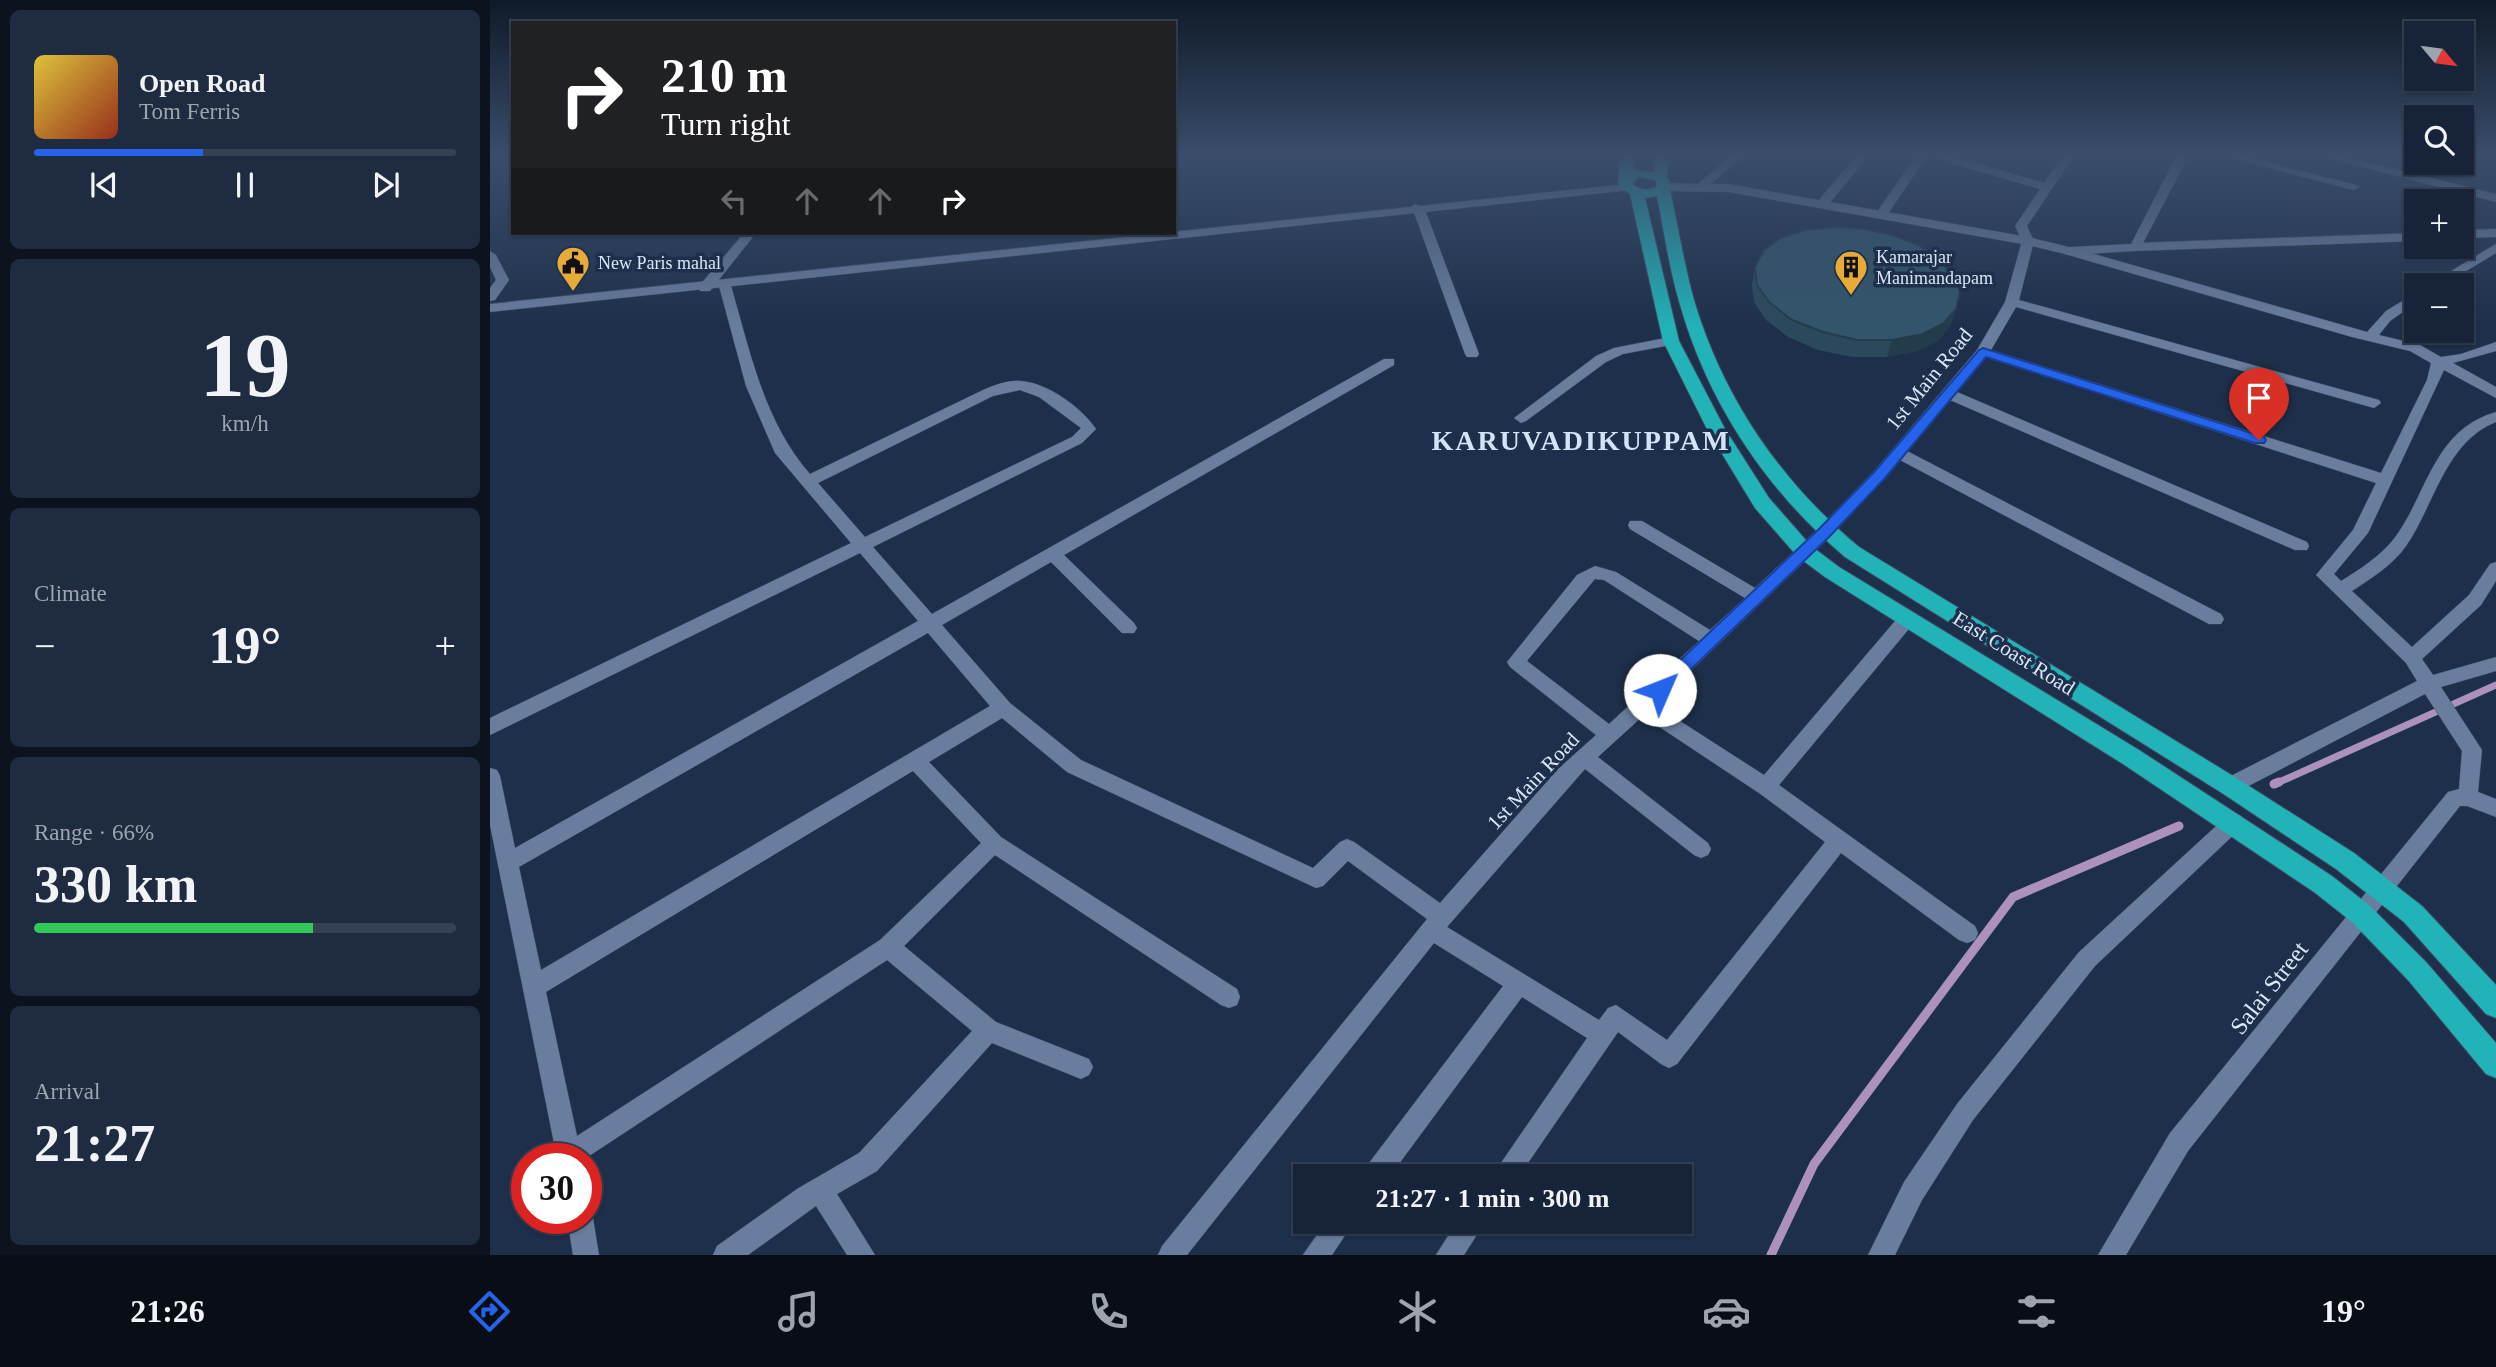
<!DOCTYPE html>
<meta charset="utf-8">
<style>
:root{--surface:#162338;--page:#1f2b40;--text:#f1f3f6;--muted:#9ea4ae;--line:#354053;--accent:#2563eb}
body{margin:0;font-family:"Times New Roman",serif;background:var(--page);color:var(--text);height:100vh;display:flex;flex-direction:column;font-size:26px;white-space:nowrap}
*{box-sizing:border-box;margin:0}
p{font-size:23px;color:var(--muted)}
.icon{flex:none;width:38px;height:38px;fill:none;stroke:currentColor;stroke-width:2;stroke-linecap:round;stroke-linejoin:round}
.map{position:relative;flex:1;overflow:hidden}
.details{display:flex;flex-direction:column;gap:10px;padding:10px;background:#0c131f;width:490px}
.details>*{flex:none}
.top-card{position:absolute;left:21px;top:21px;width:665px;height:214px;border-radius:0px;box-shadow:0 2px 5px #0004,0 0 0 2px var(--line);background:#202124;color:#fff;overflow:hidden}
.needle{width:46px;rotate:119deg}
.controls{position:absolute;left:1914px;top:21px;display:grid;gap:14px}
.controls a{display:grid;place-items:center;width:70px;height:70px;border-radius:0px;background:var(--surface);box-shadow:0 2px 5px #0004,0 0 0 2px var(--line);font-size:35px}
.speed{position:absolute;left:21px;top:1143px;display:flex;gap:14px;font-size:35px;font-weight:700;text-align:center}
.speed>*{display:grid;place-content:center;width:91px;height:91px;border-radius:50%;background:var(--surface);box-shadow:0 2px 5px #0004,0 0 0 2px var(--line);line-height:1}
.speed .limit{border:10px solid #d22;background:#fff;color:#111}
.pin{position:absolute;display:grid;place-items:center;width:60px;height:60px;color:#fff;margin:-72px -30px;border-radius:50% 50% 50% 0;rotate:-45deg;box-shadow:0 0 7px #0007}
.pin .icon{rotate:45deg}
.me{position:absolute;width:77px;margin:-38px;rotate:46deg;stroke-linejoin:round;filter:drop-shadow(0 0 5px #0008)}
.turn{display:flex;align-items:center;gap:24px;height:147px;padding:0 35px;font-size:32px}
.turn .icon{width:91px;height:91px;stroke-width:2.5}
.turn b{display:block;font-size:49px;line-height:60px}
.lanes{display:flex;align-items:center;height:66px;padding:0 35px;background:#0003;justify-content:center;gap:35px;direction:ltr}
.lanes .off{opacity:.35}
.big{font-size:52px;font-weight:800;line-height:1.1}
.details .tile{flex:1;display:flex;flex-direction:column;justify-content:center;gap:10px;min-width:0;padding:0 24px;border-radius:10px;background:var(--page)}
.details .dial{align-items:center;gap:0}
.dial b{font-size:91px;line-height:1}
.song{display:flex;align-items:center;gap:21px}
.cover{width:84px;height:84px;border-radius:10px;background:linear-gradient(135deg,hsl(50 70% 55%),hsl(10 70% 35%))}
.played{height:7px;border-radius:4px;background:linear-gradient(90deg,var(--accent) 40%,var(--line) 40%)}
.keys{display:flex;justify-content:space-around;direction:ltr}
.heat{display:flex;justify-content:space-between;align-items:center;font-size:38px;direction:ltr}
.charge{height:10px;border-radius:5px;background:linear-gradient(90deg,#34c759 66%,var(--line) 0)}
.trip{position:absolute;left:803px;top:1164px;width:399px;height:70px;border-radius:0px;background:var(--surface);box-shadow:0 2px 5px #0004,0 0 0 2px var(--line);font-weight:800;line-height:70px;text-align:center}
.dock{display:flex;height:112px;justify-content:space-around;align-items:center;background:#090e16;color:var(--muted)}
.dock .icon{width:49px;height:49px}
.dock .active{color:var(--accent)}
.dock b{font-size:32px;color:var(--text)}
main{display:flex;flex:1;min-height:0}
.map>svg:first-child{display:block}
.lines{fill:none;stroke-linecap:round;stroke-linejoin:round}
.stream-far1{stroke:#ab91bc;stroke-width:7}
.stream{stroke:#ab91bc;stroke-width:9}
.street-casing{stroke:#3d4c63;stroke-width:1}
.secondary-casing{stroke:#3d4c63;stroke-width:1}
.highway-casing{stroke:#3d4c63;stroke-width:2}
.street{fill:#697e9e;fill-rule:evenodd}
.secondary{fill:#697e9e;fill-rule:evenodd}
.highway{fill:#21b3b8;fill-rule:evenodd}
.wall{fill:#2b495c}
.shaded-wall{fill:#233c4b}
.building{fill:#32556b;stroke:#233c4b;stroke-width:2}
.route{fill:#2563eb;stroke:#184099;stroke-width:2}
.labels{text-anchor:middle;dominant-baseline:central;stroke-width:7;stroke-linejoin:round;paint-order:stroke}
.far-poi-label{font-size:18px;fill:#dae6f8;stroke:#1d2f4a;text-anchor:start}
.street-label{font-size:21px;fill:#dae6f8;stroke:#1d2f4a}
.near-street-label{font-size:24px;fill:#dae6f8;stroke:#1d2f4a}
.district-label{font-size:28px;font-weight:bold;letter-spacing:2px;fill:#d5e3f9;stroke:#1d2f4a}
</style>
<main>
<section class="details">
<div class="tile">
<div class="song"><i class="cover"></i><div><b>Open Road</b><p>Tom Ferris</p></div></div>
<div class="played"></div>
<div class="keys"><svg class="icon" aria-label="previous" viewBox="0 0 24 24"><path d="M18 5L8 12l10 7zM5 5v14"/></svg><svg class="icon" aria-label="pause" viewBox="0 0 24 24"><path d="M8 5v14M16 5v14"/></svg><svg class="icon" aria-label="next" viewBox="0 0 24 24"><path d="M6 5l10 7-10 7zM19 5v14"/></svg></div>
</div>
<div class="tile dial"><b>19</b><p>km/h</p></div>
<div class="tile"><p>Climate</p>
<div class="heat"><a>−</a><b class="big">19°</b><a>+</a></div>
</div>
<div class="tile"><p>Range · 66%</p><b class="big">330 km</b><div class="charge"></div></div>
<div class="tile"><p>Arrival</p><b class="big">21:27</b></div>
</section>
<div class="map">
<svg width="2006" height="1255" viewBox="0 0 2006 1255">
<rect width="100%" height="100%" fill="#1d2f4a"/>
<g class="lines">
<polyline class="stream-far1" points="1785,784 2006,685"/>
<g class="stream">
<polyline points="1784,784 1789,782"/>
<polyline points="1281,1255 1324,1164 1523,897 1689,826"/>
</g>
<defs>
<g id="street">
<polygon points="1244,153 1257,153 1216,188 1208,188 1208,184"/>
<polygon points="1369,153 1381,153 1336,207 1328,207 1328,201"/>
<path d="M1428,153H1452L1554,183L1574,153H1586L1537,226L1544,241L1529,300L1889,400L1891,403L1884,408L1526,307L1501,350L1891,473L1937,380L1941,363L1920,351L1862,337L1575,254V248H1583L1877,332L1896,311L1927,292V302L1900,321L1889,335L1930,345L1951,357L1971,354L2006,342V351L1963,363L2006,387V398L1954,370L1878,533L1844,574L1851,581C1869,570 1889,557 1903,540C1937,497 1942,430 2006,412V422C1955,442 1944,506 1916,546C1903,565 1880,579 1862,591L1922,647L1979,595L2000,564L2006,562V581L1991,605L1932,659L1943,675L2006,657V671L1951,687L1992,750L1988,792L2006,799V817L1977,806H1970L1698,1151L1636,1255H1608L1680,1133L1958,792L1969,789L1972,751L1935,694L1747,792L1740,794L1733,792L1730,786L1733,780L1927,681L1916,663L1826,575L1863,530L1886,483L1496,357L1467,392L1817,542L1819,546L1817,550H1805L1460,400L1417,451L1731,614L1734,619L1731,624H1719L1410,460L1341,536L1165,705L1274,775L1411,614H1423L1426,619L1423,624L1289,785L1485,926L1488,933L1485,940L1477,943L1469,940L1351,853L1187,1064L1179,1068L1171,1064L1128,1032L1029,1176H1002L1097,1038L1032,997L900,1176H873L876,1167L1013,986L944,943L697,1255H668L672,1246L937,919L858,861L833,886L826,888L577,772L512,718L439,762L511,837L747,989L750,997L747,1005L739,1008L731,1005L505,855L414,946L506,1022L599,1059L603,1067L599,1075L591,1079L502,1043L387,1171L347,1194L385,1255H357L326,1206L258,1255H223L227,1246L307,1189L369,1153L482,1031L397,960L96,1158H67L0,825V768L7,770L10,776L25,848L428,621L370,553L0,735V718L361,543L285,453L256,386L229,286L230,283L235,282L241,286C260,351 274,422 320,474L493,390C505,385 518,380 531,381C558,383 592,408 606,429L592,443L383,547L442,614L894,359H904V365L574,555L644,623L647,628L644,633H632L561,562L452,625L520,703L591,760L823,868L850,842L857,839L864,842L950,903L1068,769L1106,735L1020,667L1017,662L1087,575L1105,566L1126,572L1220,630L1255,598L1140,529L1138,525L1140,521H1152L1265,588L1329,528L1385,470L1487,350L1515,302L1532,241L1525,226L1550,189L1437,156L1395,218H1387L1385,215ZM530,390L549,397L591,428L582,437L375,537L328,483L503,396ZM1105,579L1114,580L1209,641L1119,724L1037,661ZM438,633L500,706L51,970L29,867ZM1153,716L1269,793L1335,842L1177,1040L1126,1005L1118,1008L1109,1020L957,927L1095,769L1204,855L1211,858L1218,855L1221,849L1218,843L1108,757ZM423,771L491,843L390,940L87,1136L56,992Z"/>
<polygon points="1721,153 1742,153 1870,186 1864,190"/>
<polygon points="1820,153 1840,153 2006,194 2006,202"/>
<polygon points="924,204 934,207 989,354 987,357 977,357 975,354 922,207"/>
<polygon points="2006,229 2006,237 1972,238 1972,230"/>
<polygon points="254,233 266,233 220,291 210,291 210,285"/>
<polygon points="1927,233 1927,241 1645,251 1639,247 1645,243"/>
<polygon points="2006,244 2006,253 1953,285 1938,285"/>
<polygon points="0,251 6,255 19,280 5,300 0,301 0,288 6,280 0,267"/>
<polygon points="1181,337 1186,338 1186,344 1133,354 1116,362 1036,421 1031,423 1024,418 1106,356 1124,348"/>
<polygon points="1744,813 1751,816 1754,822 1751,828 1605,966 1483,1120 1432,1200 1405,1255 1378,1255 1414,1182 1467,1104 1589,952 1737,816"/>
<polygon points="96,1208 103,1218 109,1255 83,1255 77,1218 96,1218"/>
<polygon points="836,1222 864,1222 842,1255 813,1255"/>
<polygon points="967,1222 995,1222 974,1255 946,1255"/>
</g>
<g id="secondary">
<polygon points="1688,153 1700,153 1651,247 1645,251 1579,255 1538,245 1239,192 1175,191 1169,187 1175,183 1239,184 1538,237 1579,247 1641,244"/>
<polygon points="1137,184 1141,186 1141,190 0,312 0,304"/>
</g>
<path id="highway" d="M1130,153H1144V170L1164,172L1165,153H1179L1177,177L1182,187L1180,190C1188,226 1194,264 1204,300C1233,398 1291,482 1369,547L1748,779L1864,853L1932,906L2006,985V1018L1996,1014L1914,922L1846,869L1732,793L1355,557C1276,490 1217,402 1189,301C1179,267 1174,231 1167,196L1155,198L1189,341L1235,429L1279,498L1321,546L1349,567L1649,750L1842,876L1880,906L1936,962L2006,1043V1078L1996,1074L1918,980L1862,922L1824,892L1633,764L1335,577L1307,556L1265,508L1217,429L1173,341L1140,194L1128,185ZM1149,177L1165,180L1167,186C1158,191 1150,190 1142,184Z"/>
</defs>
<use href="#street" class="street-casing"/>
<use href="#secondary" class="secondary-casing"/>
<use href="#highway" class="highway-casing"/>
<use href="#street" class="street"/>
<use href="#secondary" class="secondary"/>
<use href="#highway" class="highway"/>
</g>
<polygon class="wall" points="1265,267 1466,309 1460,326 1448,341 1427,351 1397,357 1362,357 1328,350 1298,337 1276,320 1264,302 1262,284"/>
<polygon class="shaded-wall" points="1466,309 1460,326 1448,341 1427,351 1397,357 1402,340"/>
<polygon class="building" points="1345,227 1374,229 1402,235 1428,245 1449,259 1463,275 1470,292 1466,309 1454,323 1433,334 1402,340 1367,340 1333,332 1302,320 1280,303 1267,285 1265,267 1274,250 1291,238 1315,230"/>
<linearGradient id="sky" x2="0" y2="1"><stop stop-color="#101a29"/><stop offset="0.47" stop-color="#3a4d6b"/><stop offset="1" stop-color="#3a4d6b" stop-opacity="0"/></linearGradient>
<rect width="2006" height="329" fill="url(#sky)"/>
<polygon class="route" points="1493,348 1774,437 1776,440 1774,443 1765,443 1496,357 1395,478 1340,536 1175,694 1164,694 1161,690 1164,685 1330,528 1385,471 1489,350"/>
<defs>
<symbol id="civic-pin" viewBox="-11 -11 22 30"><path d="M0 17L-7.5 6A9.5 9.5 0 1 1 7.5 6Z" fill="#e9ab38" stroke="#1d2f4a"/><path d="M-.6-6.5H3V-4.5H.6V-3L4-1V1h2V6H-6V1h2V-1L-.6-3ZM-1.2 2.5V6h2.4V2.5Z" fill="#111"/></symbol>
<symbol id="building-pin" viewBox="-11 -11 22 30"><path d="M0 17L-7.5 6A9.5 9.5 0 1 1 7.5 6Z" fill="#e9ab38" stroke="#1d2f4a"/><path d="M-4-6H4V6H1V3H-1V6H-4ZM-2.5-4.3h1.7v1.8h-1.7ZM.8-4.3h1.7v1.8H.8ZM-2.5-1h1.7V.8h-1.7ZM.8-1h1.7V.8H.8Z" fill="#111"/></symbol>
</defs>
<g fill-rule="evenodd">
<use href="#civic-pin" x="64" y="244" width="38" height="52"/>
<use href="#building-pin" x="1342" y="248" width="38" height="52"/>
</g>
<g class="labels">
<g class="far-poi-label">
<text x="1386" y="257">Kamarajar<tspan x="1386" dy="21">Manimandapam</tspan></text>
<text x="108" y="263">New Paris mahal</text>
</g>
<g class="street-label">
<text transform="translate(1439 379) rotate(-51)">1st Main Road</text>
<text transform="translate(1524 653) rotate(32)">East Coast Road</text>
<text transform="translate(1043 781) rotate(-47)">1st Main Road</text>
</g>
<g class="near-street-label">
<text transform="translate(1779 988) rotate(-52)">Salai Street</text>
</g>
<g class="district-label">
<text x="1091" y="440">KARUVADIKUPPAM</text>
</g>
</g>
</svg>
<div class="controls">
<a><svg class="needle" viewBox="-14 -14 28 28"><path d="M0-13l5 13h-10z" fill="#e53935"/><path d="M0 13l5-13h-10z" fill="#9ea4ae"/></svg></a>
<a><svg class="icon" aria-label="search" viewBox="0 0 24 24"><circle cx="10" cy="10" r="6"/><path d="M15 15l6 6"/></svg></a>
<a>+</a>
<a>−</a>
</div>
<div class="speed"><div class="limit">30</div></div>
<div class="pin" style="left:1769px;top:440px;background:#d93025"><svg class="icon" aria-label="arrive" viewBox="0 0 24 24"><path d="M6 21V4h12l-3 4 3 4H6"/></svg></div>
<svg class="me" style="left:1170px;top:690px" viewBox="-20 -20 40 40"><circle r="19" fill="#fff"/><path d="M0-13L10 11 0 6-10 11z" fill="#2563eb"/></svg>
<div class="trip">21:27 · 1 min · 300 m</div>
<div class="top-card">
<div class="turn"><svg class="icon" aria-label="right" viewBox="0 0 24 24"><path d="M7 20v-9h11M14 6l5 5-5 5"/></svg><div><b>210 m</b>Turn right</div></div>
<div class="lanes"><svg class="icon off" aria-label="left" viewBox="0 0 24 24"><path d="M17 20v-9H6M10 6l-5 5 5 5"/></svg><svg class="icon off" aria-label="ahead" viewBox="0 0 24 24"><path d="M12 20V5M6 11l6-6 6 6"/></svg><svg class="icon off" aria-label="ahead" viewBox="0 0 24 24"><path d="M12 20V5M6 11l6-6 6 6"/></svg><svg class="icon" aria-label="right" viewBox="0 0 24 24"><path d="M7 20v-9h11M14 6l5 5-5 5"/></svg></div>
</div>
</div>
</main>
<nav class="dock">
<b>21:26</b>
<svg class="icon active" aria-label="directions" viewBox="0 0 24 24"><path d="M12 3l9 9-9 9-9-9zM9 14v-3h6M13 9l2 2-2 2"/></svg>
<svg class="icon" aria-label="music" viewBox="0 0 24 24"><path d="M9 18V5l10-2v13"/><circle cx="6" cy="18" r="3"/><circle cx="16" cy="16" r="3"/></svg>
<svg class="icon" aria-label="phone" viewBox="0 0 24 24"><path d="M5 4h4l2 5-3 2q2 4 5 5l2-3 5 2v4C11 20 4 13 5 4z"/></svg>
<svg class="icon" aria-label="climate" viewBox="0 0 24 24"><path d="M12 3v18M4 7l16 10M4 17L20 7"/></svg>
<svg class="icon" aria-label="car" viewBox="0 0 24 24"><path d="M5 17H2v-5l4-1 3-4h7l3 4 3 1v5h-3M9 17h6M6 11h13"/><circle cx="7" cy="17" r="2"/><circle cx="17" cy="17" r="2"/></svg>
<svg class="icon" aria-label="filters" viewBox="0 0 24 24"><path d="M4 7h16M4 17h16"/><circle cx="9" cy="7" r="2"/><circle cx="15" cy="17" r="2"/></svg>
<b>19°</b>
</nav>
